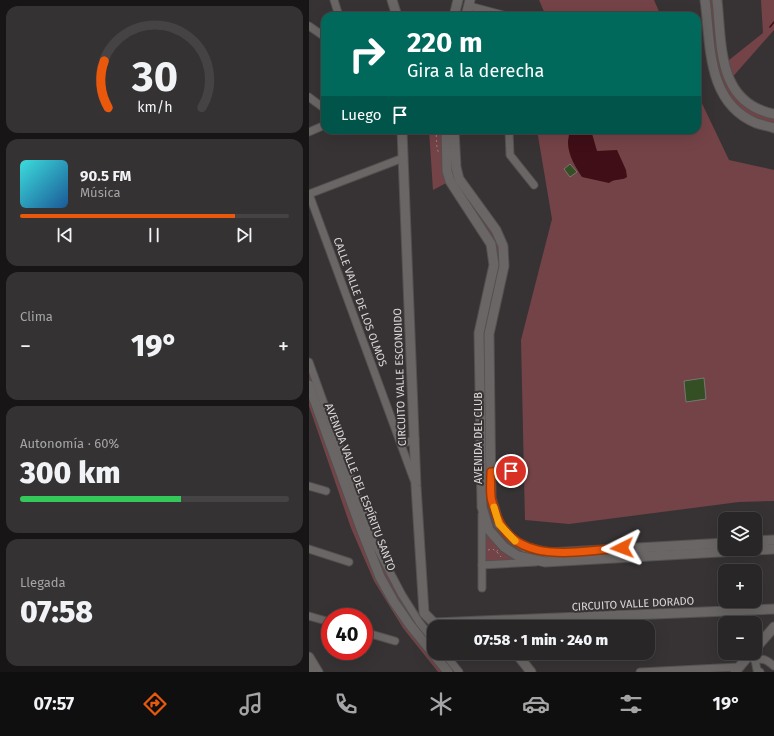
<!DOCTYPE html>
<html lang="es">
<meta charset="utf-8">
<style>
:root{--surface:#292627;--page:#353233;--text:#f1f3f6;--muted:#a5a5a7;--line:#454344;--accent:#ea580c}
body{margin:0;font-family:"Fira Sans",sans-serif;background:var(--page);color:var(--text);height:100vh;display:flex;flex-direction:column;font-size:15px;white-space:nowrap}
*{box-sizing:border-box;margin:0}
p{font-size:13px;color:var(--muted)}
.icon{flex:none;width:22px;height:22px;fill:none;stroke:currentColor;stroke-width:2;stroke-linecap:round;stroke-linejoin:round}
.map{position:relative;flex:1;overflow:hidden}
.details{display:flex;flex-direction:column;gap:6px;padding:6px;background:#171515;width:309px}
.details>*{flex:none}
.banner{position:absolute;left:12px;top:12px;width:380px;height:122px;border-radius:12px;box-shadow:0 4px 16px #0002,0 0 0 1px var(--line);background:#00695c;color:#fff;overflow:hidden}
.tools{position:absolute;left:409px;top:512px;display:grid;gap:8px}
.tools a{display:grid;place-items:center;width:44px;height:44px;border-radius:8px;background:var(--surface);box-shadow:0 4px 16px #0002,0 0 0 1px var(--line);font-size:20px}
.speed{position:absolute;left:12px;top:608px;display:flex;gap:8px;font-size:20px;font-weight:700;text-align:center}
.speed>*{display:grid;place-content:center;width:52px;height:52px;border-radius:50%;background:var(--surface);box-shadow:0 4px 16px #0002,0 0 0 1px var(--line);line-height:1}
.speed .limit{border:6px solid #d22;background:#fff;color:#111}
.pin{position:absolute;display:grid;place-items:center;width:34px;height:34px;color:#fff;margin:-17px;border:2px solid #fff;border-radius:50%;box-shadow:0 1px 4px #0007}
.me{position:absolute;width:44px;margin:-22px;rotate:267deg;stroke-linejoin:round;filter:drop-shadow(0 0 3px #0008)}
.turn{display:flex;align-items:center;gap:14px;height:84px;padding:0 20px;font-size:18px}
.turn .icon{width:52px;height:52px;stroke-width:2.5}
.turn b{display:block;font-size:28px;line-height:34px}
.then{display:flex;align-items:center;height:38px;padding:0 20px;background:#0003;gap:8px;font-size:15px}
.big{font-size:30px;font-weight:800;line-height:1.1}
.details .widget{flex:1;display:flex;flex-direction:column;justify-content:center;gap:6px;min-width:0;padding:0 14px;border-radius:12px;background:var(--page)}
.details .dial{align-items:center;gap:0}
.dial svg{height:104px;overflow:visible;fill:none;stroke:var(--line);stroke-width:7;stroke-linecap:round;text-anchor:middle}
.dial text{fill:var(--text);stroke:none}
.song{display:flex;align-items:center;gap:12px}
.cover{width:48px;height:48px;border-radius:6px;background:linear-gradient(135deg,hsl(180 70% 55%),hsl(210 70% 35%))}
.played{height:4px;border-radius:2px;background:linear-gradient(90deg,var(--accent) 80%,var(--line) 80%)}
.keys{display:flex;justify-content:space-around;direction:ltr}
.heat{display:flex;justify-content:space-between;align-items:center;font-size:22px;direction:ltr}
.charge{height:6px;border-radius:3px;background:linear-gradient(90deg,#34c759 60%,var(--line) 0)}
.trip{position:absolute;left:118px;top:620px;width:228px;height:40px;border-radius:12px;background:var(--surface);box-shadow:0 4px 16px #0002,0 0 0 1px var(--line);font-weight:800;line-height:40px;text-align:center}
.tab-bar{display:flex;height:64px;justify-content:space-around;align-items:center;background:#100f10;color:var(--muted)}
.tab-bar .icon{width:28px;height:28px}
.tab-bar .on{color:var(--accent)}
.tab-bar b{font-size:18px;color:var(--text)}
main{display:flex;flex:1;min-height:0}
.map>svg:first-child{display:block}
.green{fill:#744347}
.water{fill:#3f0e17}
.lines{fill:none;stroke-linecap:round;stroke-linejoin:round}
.stream{stroke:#3f0e17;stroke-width:1.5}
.building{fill:#344f24;stroke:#757774}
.lane-casing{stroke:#535050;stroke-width:5.5}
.street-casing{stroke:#535050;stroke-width:9}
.secondary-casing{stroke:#535050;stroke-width:11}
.path{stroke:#8b8788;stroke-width:1;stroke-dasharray:2 3;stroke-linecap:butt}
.lane{stroke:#6a6666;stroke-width:3.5}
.street{stroke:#6a6666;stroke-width:7}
.secondary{stroke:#6a6666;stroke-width:9}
.route-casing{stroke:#983908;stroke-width:10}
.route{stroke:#ea580c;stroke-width:7}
.slow{stroke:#f59e0b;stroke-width:7}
.labels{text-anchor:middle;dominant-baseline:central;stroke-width:4;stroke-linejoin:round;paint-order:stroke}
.street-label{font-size:11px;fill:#dad7d7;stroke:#373334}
</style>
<main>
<section class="details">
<div class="widget dial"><svg viewBox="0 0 100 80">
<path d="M14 69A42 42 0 1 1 86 69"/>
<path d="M14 69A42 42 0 0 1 11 33" stroke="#ea580c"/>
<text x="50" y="56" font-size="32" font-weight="700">30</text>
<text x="50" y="72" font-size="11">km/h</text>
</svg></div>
<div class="widget">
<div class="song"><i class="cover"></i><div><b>90.5 FM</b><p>Música</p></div></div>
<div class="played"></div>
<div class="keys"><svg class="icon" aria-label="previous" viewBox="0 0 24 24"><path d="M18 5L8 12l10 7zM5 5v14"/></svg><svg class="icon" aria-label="pause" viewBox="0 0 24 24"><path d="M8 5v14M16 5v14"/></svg><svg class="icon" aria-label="next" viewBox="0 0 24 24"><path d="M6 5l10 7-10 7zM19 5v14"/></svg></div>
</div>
<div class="widget"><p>Clima</p>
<div class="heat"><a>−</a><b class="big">19°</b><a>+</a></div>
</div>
<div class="widget"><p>Autonomía · 60%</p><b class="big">300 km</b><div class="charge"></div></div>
<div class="widget"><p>Llegada</p><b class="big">07:58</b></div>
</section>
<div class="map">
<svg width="465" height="672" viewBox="0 0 465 672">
<rect width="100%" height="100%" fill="#373334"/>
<g class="green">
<polygon points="230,0 345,0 352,16 237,16"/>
<polygon points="396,0 408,0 415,64 454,33 452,0 465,0 465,30 420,81 424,89 465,114 465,128 437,117 410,87"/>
<polygon points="388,93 420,160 465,170 465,501 430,502 260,524 216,520 212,340 243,219 228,130 388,130"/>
<polygon points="120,130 145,130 147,167 194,246 180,334 185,507 203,539 240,553 446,549 446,541 465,540 465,549 173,565 170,333 185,265 182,244 141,181 124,190"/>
<polygon points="0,362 77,565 125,641 125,653 135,653 150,672 129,672 94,628 65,581 42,528 0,406"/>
</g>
<path class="water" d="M259,130H282L288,151L308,150L317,170L318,177C313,181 306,178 300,183L273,177C267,168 259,155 259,143C259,138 261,135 259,130Z"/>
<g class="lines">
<polyline class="stream" points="461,27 465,22"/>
</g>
<g class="building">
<polygon points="261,164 268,172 261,177 255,169"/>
<polygon points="395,378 397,399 377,402 375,381"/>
</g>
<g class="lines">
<defs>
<polyline id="lane" points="182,472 202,471"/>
<g id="street">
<polyline points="25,0 30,16"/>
<polyline points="160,6 198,16"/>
<polyline points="0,26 16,37"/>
<polyline points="0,97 16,109"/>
<polyline points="200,130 201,155 225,185"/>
<polyline points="0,132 16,125"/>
<polyline points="94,158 0,194 105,480"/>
<polyline points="0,362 64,540 93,595 110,622 125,641"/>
<polyline points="91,441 99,442 106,439"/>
<polyline points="0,486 17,491"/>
<polyline points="173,514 173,588"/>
<polyline points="0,549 40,562"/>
<polyline points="173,565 227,562"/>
<polyline points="0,616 21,622"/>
<polyline points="55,632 86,641"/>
<polyline points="135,653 150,672"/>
<path d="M440,656L446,660C455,658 458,660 465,666"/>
<polyline points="446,660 448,670 451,672"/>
<polyline points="331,672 430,667"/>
</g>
<g id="secondary">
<polyline points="83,0 88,16"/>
<path d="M396,0C402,44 397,102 447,123C453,125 459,126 465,128"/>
<path d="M408,0C413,45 408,103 465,114"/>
<polyline points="145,16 149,0"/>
<polyline points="157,16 161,0"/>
<polyline points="93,130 107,486 115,613 125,623 465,609"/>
<polyline points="137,130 138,171 141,181 182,244 185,265 170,333 173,507 180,530 195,547 209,556 236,562 465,549"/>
<polyline points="145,130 147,167 150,179 187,230 194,246 195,266 180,334 182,498 190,524 203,539 215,547 240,553 416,543"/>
<polyline points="0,385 51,526 71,577 85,602 101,625 139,672"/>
<polyline points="446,541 465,540"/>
<polyline points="446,649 465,627"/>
<polyline points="207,653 222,672"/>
<polyline points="0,657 9,672"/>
<polyline points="0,671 0,672"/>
<polyline points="426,672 442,653"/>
</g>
</defs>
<use href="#lane" class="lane-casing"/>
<use href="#street" class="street-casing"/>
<use href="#secondary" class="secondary-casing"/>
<g class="path">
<polyline points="127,130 128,149 130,153"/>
<polyline points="179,550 184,549 187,552 189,550"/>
<polyline points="188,552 192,557"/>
</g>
<use href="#lane" class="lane"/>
<use href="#street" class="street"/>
<use href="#secondary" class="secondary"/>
</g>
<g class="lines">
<defs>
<path id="route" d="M202,471L182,472C182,480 181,488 182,496C182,501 185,506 186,511C203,567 268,551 313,548"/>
</defs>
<use href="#route" class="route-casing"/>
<use href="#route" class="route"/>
<polyline class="slow" points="185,507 190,524 206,541"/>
</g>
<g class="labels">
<g class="street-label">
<text transform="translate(51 302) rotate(70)">CALLE VALLE DE LOS OLMOS</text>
<text transform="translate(91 377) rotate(-92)">CIRCUITO VALLE ESCONDIDO</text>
<text transform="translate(169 438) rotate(-90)">AVENIDA DEL CLUB</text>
<text transform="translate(51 487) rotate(69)">AVENIDA VALLE DEL ESPÍRITU SANTO</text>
<text transform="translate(324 604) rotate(-3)">CIRCUITO VALLE DORADO</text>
</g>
</g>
</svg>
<div class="tools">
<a><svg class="icon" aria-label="layers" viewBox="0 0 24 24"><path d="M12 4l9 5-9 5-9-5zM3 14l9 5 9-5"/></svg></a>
<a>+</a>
<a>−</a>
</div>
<div class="speed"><div class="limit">40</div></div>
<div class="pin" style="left:202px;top:471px;background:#d93025"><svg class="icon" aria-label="arrive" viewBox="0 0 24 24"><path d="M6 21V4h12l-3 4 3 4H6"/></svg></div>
<svg class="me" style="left:313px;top:548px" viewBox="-20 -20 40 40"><path d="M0-17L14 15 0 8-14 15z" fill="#ea580c" stroke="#fff" stroke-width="4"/></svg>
<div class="trip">07:58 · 1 min · 240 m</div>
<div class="banner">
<div class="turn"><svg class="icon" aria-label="right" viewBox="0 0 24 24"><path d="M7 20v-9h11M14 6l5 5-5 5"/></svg><div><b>220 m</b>Gira a la derecha</div></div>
<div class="then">Luego<svg class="icon" aria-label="arrive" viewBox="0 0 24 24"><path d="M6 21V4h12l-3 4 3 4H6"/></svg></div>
</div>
</div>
</main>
<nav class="tab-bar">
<b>07:57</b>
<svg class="icon on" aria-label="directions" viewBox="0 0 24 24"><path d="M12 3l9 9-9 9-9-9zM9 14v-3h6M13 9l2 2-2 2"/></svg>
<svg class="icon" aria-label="music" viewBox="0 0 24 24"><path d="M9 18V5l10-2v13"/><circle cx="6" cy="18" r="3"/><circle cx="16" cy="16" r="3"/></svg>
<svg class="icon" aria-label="phone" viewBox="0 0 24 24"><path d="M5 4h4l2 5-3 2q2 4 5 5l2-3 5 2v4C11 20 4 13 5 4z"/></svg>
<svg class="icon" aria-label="climate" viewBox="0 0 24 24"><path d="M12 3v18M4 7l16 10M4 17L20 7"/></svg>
<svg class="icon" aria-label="car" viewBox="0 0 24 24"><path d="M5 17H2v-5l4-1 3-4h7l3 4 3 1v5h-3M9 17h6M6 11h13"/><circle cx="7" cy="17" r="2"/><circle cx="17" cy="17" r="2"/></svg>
<svg class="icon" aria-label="filters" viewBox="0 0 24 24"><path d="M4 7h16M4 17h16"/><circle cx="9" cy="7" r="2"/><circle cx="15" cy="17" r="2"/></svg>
<b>19°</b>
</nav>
